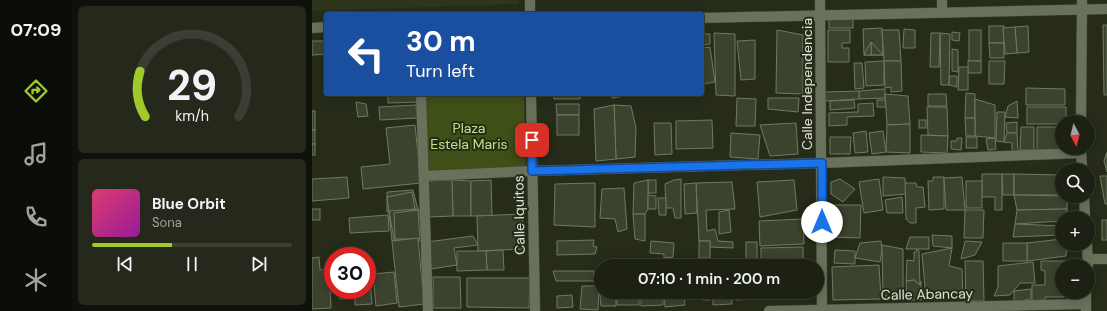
<!DOCTYPE html>
<meta charset="utf-8">
<style>
:root{--surface:#1c2113;--page:#25291c;--text:#f1f3f6;--muted:#a0a3a0;--line:#3a3e33;--accent:#a0ca2c}
body{margin:0;font-family:"DM Sans",sans-serif;background:var(--page);color:var(--text);height:100vh;display:flex;flex-direction:column;font-size:15px;white-space:nowrap}
*{box-sizing:border-box;margin:0}
p{font-size:13px;color:var(--muted)}
.icon{flex:none;width:22px;height:22px;fill:none;stroke:currentColor;stroke-width:2;stroke-linecap:round;stroke-linejoin:round}
.map{position:relative;flex:1;overflow:hidden}
.drawer{display:flex;flex-direction:column;gap:6px;padding:6px;background:#0f120a;width:240px}
.drawer>*{flex:none}
.top-card{position:absolute;left:12px;top:12px;width:380px;height:84px;border-radius:4px;box-shadow:0 2px 10px #0003,0 0 0 1px var(--line);background:#1a4fa0;color:#fff;overflow:hidden}
.needle{width:26px;rotate:173deg}
.tools{position:absolute;left:743px;top:115px;display:grid;gap:8px}
.tools a{display:grid;place-items:center;width:40px;height:40px;border-radius:50%;background:var(--surface);box-shadow:0 2px 10px #0003,0 0 0 1px var(--line);font-size:20px}
.speed{position:absolute;left:12px;top:247px;display:flex;gap:8px;font-size:20px;font-weight:700;text-align:center}
.speed>*{display:grid;place-content:center;width:52px;height:52px;border-radius:50%;background:var(--surface);box-shadow:0 2px 10px #0003,0 0 0 1px var(--line);line-height:1}
.speed .limit{border:6px solid #d22;background:#fff;color:#111}
.pin{position:absolute;display:grid;place-items:center;width:34px;height:34px;color:#fff;margin:-17px;border-radius:8px;box-shadow:0 2px 6px #0006}
.me{position:absolute;width:44px;margin:-22px;rotate:0deg;stroke-linejoin:round;filter:drop-shadow(0 0 3px #0008)}
.turn{display:flex;align-items:center;gap:14px;height:84px;padding:0 16px;font-size:18px}
.turn .icon{width:52px;height:52px;stroke-width:2.5}
.turn b{display:block;font-size:28px;line-height:34px}
.drawer .card{flex:1;display:flex;flex-direction:column;justify-content:center;gap:6px;min-width:0;padding:0 14px;border-radius:6px;background:var(--page)}
.drawer .dial{align-items:center;gap:0}
.dial svg{height:104px;overflow:visible;fill:none;stroke:var(--line);stroke-width:7;stroke-linecap:round;text-anchor:middle}
.dial text{fill:var(--text);stroke:none}
.song{display:flex;align-items:center;gap:12px}
.cover{width:48px;height:48px;border-radius:6px;background:linear-gradient(135deg,hsl(340 70% 55%),hsl(300 70% 35%))}
.played{height:4px;border-radius:2px;background:linear-gradient(90deg,var(--accent) 40%,var(--line) 40%)}
.keys{display:flex;justify-content:space-around;direction:ltr}
.trip{position:absolute;left:282px;top:259px;width:230px;height:40px;border-radius:20px;background:var(--surface);box-shadow:0 2px 10px #0003,0 0 0 1px var(--line);font-weight:600;line-height:40px;text-align:center}
main{display:flex;flex:1;min-height:0}
.dock{display:flex;flex-direction:column;width:72px;justify-content:space-around;align-items:center;background:#0b0d08;color:var(--muted)}
.dock .icon{width:28px;height:28px}
.dock .on{color:var(--accent)}
.dock b{font-size:18px;color:var(--text)}
.map>svg:first-child{display:block}
.built{fill:#2d361b}
.green{fill:#3e4f17}
.building{fill:#3b422d;stroke:#717963}
.lines{fill:none;stroke-linecap:round;stroke-linejoin:round}
.street-casing{stroke:#414636;stroke-width:11}
.street{stroke:#69715b;stroke-width:10}
.route-casing{stroke:#114b97;stroke-width:10}
.route{stroke:#1a73e8;stroke-width:7}
.labels{text-anchor:middle;dominant-baseline:central;stroke-width:4;stroke-linejoin:round;paint-order:stroke}
.street-label{font-size:14px;fill:#dee2d6;stroke:#262c19}
.park-label{font-size:14px;fill:#c2e280;stroke:#262c19}
</style>
<main>
<nav class="dock">
<b>07:09</b>
<svg class="icon on" aria-label="directions" viewBox="0 0 24 24"><path d="M12 3l9 9-9 9-9-9zM9 14v-3h6M13 9l2 2-2 2"/></svg>
<svg class="icon" aria-label="music" viewBox="0 0 24 24"><path d="M9 18V5l10-2v13"/><circle cx="6" cy="18" r="3"/><circle cx="16" cy="16" r="3"/></svg>
<svg class="icon" aria-label="phone" viewBox="0 0 24 24"><path d="M5 4h4l2 5-3 2q2 4 5 5l2-3 5 2v4C11 20 4 13 5 4z"/></svg>
<svg class="icon" aria-label="climate" viewBox="0 0 24 24"><path d="M12 3v18M4 7l16 10M4 17L20 7"/></svg>
</nav>
<section class="drawer">
<div class="card dial"><svg viewBox="0 0 100 80">
<path d="M14 69A42 42 0 1 1 86 69"/>
<path d="M14 69A42 42 0 0 1 10 34" stroke="#a0ca2c"/>
<text x="50" y="56" font-size="32" font-weight="700">29</text>
<text x="50" y="72" font-size="11">km/h</text>
</svg></div>
<div class="card">
<div class="song"><i class="cover"></i><div><b>Blue Orbit</b><p>Sona</p></div></div>
<div class="played"></div>
<div class="keys"><svg class="icon" aria-label="previous" viewBox="0 0 24 24"><path d="M18 5L8 12l10 7zM5 5v14"/></svg><svg class="icon" aria-label="pause" viewBox="0 0 24 24"><path d="M8 5v14M16 5v14"/></svg><svg class="icon" aria-label="next" viewBox="0 0 24 24"><path d="M6 5l10 7-10 7zM19 5v14"/></svg></div>
</div>
</section>
<div class="map">
<svg width="795" height="311" viewBox="0 0 795 311">
<rect width="100%" height="100%" fill="#262c19"/>
<polygon class="built" points="0,0 207,0 207,4 0,11"/>
<polygon class="green" points="114,94 212,94 214,172 116,181"/>
<g class="building">
<rect x="517" y="17" width="24" height="11"/>
<polygon points="791,25 795,25 795,95 792,95"/>
<rect x="677" y="26" width="15" height="17"/>
<polygon points="716,26 717,52 705,53 703,27"/>
<polygon points="703,27 705,53 693,54 691,28"/>
<polygon points="570,28 571,55 552,55 551,29"/>
<polygon points="592,29 603,30 603,48 591,48"/>
<polygon points="465,30 491,35 491,94 464,93"/>
<polygon points="516,30 538,30 538,43 530,43 530,48 537,48 537,62 516,62"/>
<polygon points="570,30 587,30 589,61 572,61"/>
<rect x="657" y="30" width="12" height="31"/>
<polygon points="640,32 648,33 647,41 640,40"/>
<polygon points="402,33 423,34 423,96 404,95"/>
<polygon points="619,33 628,33 627,67 618,67"/>
<polygon points="628,33 638,34 637,85 629,85"/>
<polygon points="390,34 398,34 398,44 390,45"/>
<polygon points="443,40 443,79 429,80 425,41"/>
<polygon points="0,41 14,41 14,54 0,55"/>
<polygon points="559,42 571,55 559,55"/>
<polygon points="559,42 559,55 552,55"/>
<polygon points="677,43 692,43 692,58 678,58"/>
<polygon points="398,47 403,82 390,84 390,48"/>
<polygon points="640,49 646,50 646,72 640,71"/>
<polygon points="572,61 589,61 590,91 579,92 579,87 573,88"/>
<polygon points="572,61 572,85 554,86 553,62"/>
<rect x="656" y="61" width="13" height="12"/>
<polygon points="677,61 693,61 692,84 677,84"/>
<polygon points="542,63 550,63 552,88 543,89"/>
<polygon points="647,67 656,67 656,90 646,90"/>
<polygon points="638,76 645,76 645,87 637,85"/>
<polygon points="714,88 753,89 753,105 714,105"/>
<polygon points="573,89 573,98 547,99 547,91"/>
<polygon points="547,91 547,99 513,101 513,92"/>
<polygon points="654,93 663,94 663,118 653,118"/>
<polygon points="76,94 107,94 108,102 76,103"/>
<polygon points="241,94 268,94 268,99 242,99"/>
<polygon points="300,94 313,94 313,96 300,98"/>
<polygon points="573,94 596,96 598,124 575,125"/>
<polygon points="616,94 634,94 635,106 616,106"/>
<polygon points="425,98 444,99 443,126 424,126"/>
<polygon points="456,98 487,98 486,112 456,109"/>
<polygon points="663,99 683,105 683,138 663,136"/>
<polygon points="542,100 543,108 518,110 518,101"/>
<polygon points="565,100 573,100 574,107 565,107"/>
<polygon points="705,101 706,118 693,117 696,106"/>
<polygon points="44,102 54,104 56,116 46,117"/>
<polygon points="561,103 562,116 535,117 535,125 517,126 517,113 546,112 546,104"/>
<polygon points="244,104 267,104 267,115 245,115"/>
<polygon points="104,105 105,118 68,120 67,107"/>
<polygon points="302,105 319,106 324,128 323,157 304,159"/>
<polygon points="302,105 304,159 284,161 282,109"/>
<polygon points="615,107 635,107 636,136 616,135"/>
<polygon points="715,107 754,107 754,122 750,122 750,124 715,124"/>
<rect x="0" y="111" width="3" height="19"/>
<polygon points="685,112 693,112 692,142 684,141"/>
<rect x="245" y="115" width="22" height="20"/>
<polygon points="653,118 663,118 663,136 654,136"/>
<polygon points="400,120 401,148 364,149 364,121"/>
<rect x="607" y="120" width="7" height="8"/>
<polygon points="705,122 705,133 695,133 694,123"/>
<polygon points="342,123 359,123 360,154 343,155"/>
<polygon points="484,123 486,154 458,156 448,125"/>
<polygon points="598,124 598,153 574,152 575,125"/>
<polygon points="103,125 109,183 51,189 49,167 78,164 74,128"/>
<polygon points="709,127 722,127 722,150 708,150"/>
<polygon points="725,127 750,127 750,148 756,148 756,150 725,150"/>
<rect x="0" y="130" width="3" height="14"/>
<polygon points="554,131 556,152 543,153 541,133"/>
<polygon points="571,131 574,152 560,154 557,133"/>
<polygon points="419,133 448,135 446,159 418,157"/>
<polygon points="695,133 705,133 706,151 700,151 700,143 692,142"/>
<polygon points="609,135 636,136 635,153 609,152"/>
<polygon points="518,137 539,137 538,154 518,154"/>
<rect x="654" y="137" width="11" height="11"/>
<polygon points="645,138 650,138 649,150 639,149 639,141 645,141"/>
<polygon points="683,138 684,149 676,150 674,139"/>
<rect x="0" y="144" width="3" height="11"/>
<polygon points="795,152 795,172 792,161"/>
<polygon points="670,174 690,174 690,210 683,210 683,197 670,197"/>
<polygon points="690,174 702,174 702,195 691,195"/>
<polygon points="702,174 750,175 750,195 702,195"/>
<polygon points="788,176 795,176 795,204 793,204"/>
<polygon points="35,177 37,198 0,201 0,179"/>
<polygon points="571,177 593,178 594,194 571,196"/>
<polygon points="621,177 632,177 632,209 617,210 616,181 621,181"/>
<polygon points="650,177 653,210 634,210 632,178"/>
<polygon points="369,179 369,218 363,218 361,208 354,208 353,184 362,180"/>
<polygon points="528,179 543,189 531,202 519,194 519,182"/>
<polygon points="567,179 571,210 552,213 547,182"/>
<polygon points="140,180 159,181 159,216 141,216"/>
<polygon points="140,180 141,216 117,217 116,181"/>
<polygon points="179,180 180,216 159,216 159,181"/>
<rect x="336" y="180" width="8" height="13"/>
<polygon points="336,180 336,209 333,214 321,214 322,183"/>
<polygon points="482,180 485,210 448,217 445,182"/>
<rect x="654" y="181" width="16" height="27"/>
<polygon points="420,182 423,209 394,210 395,231 403,229 406,241 421,242 421,248 398,247 398,241 387,241 384,183"/>
<polygon points="283,183 283,227 242,225 243,184"/>
<polygon points="384,183 385,213 373,214 372,184"/>
<polygon points="593,183 604,183 605,187 611,187 613,207 604,208 604,223 598,223 594,219"/>
<polygon points="312,188 315,229 306,232 303,219 288,218 290,189"/>
<polygon points="101,190 106,210 75,212 75,192"/>
<polygon points="100,192 103,209 77,213 75,197"/>
<polygon points="336,195 344,196 344,209 336,209"/>
<polygon points="702,195 755,196 755,209 705,210"/>
<polygon points="590,197 591,213 575,213 573,200"/>
<polygon points="346,198 354,198 354,215 347,215"/>
<polygon points="519,205 549,205 548,238 519,237"/>
<rect x="0" y="209" width="8" height="11"/>
<polygon points="103,209 106,238 80,241 77,213"/>
<polygon points="107,209 111,241 82,240 77,211"/>
<polygon points="755,209 755,218 750,218 750,221 703,224 705,210"/>
<polygon points="106,210 108,239 83,239 82,213"/>
<polygon points="417,210 419,232 407,234 407,212"/>
<polygon points="653,210 672,210 671,238 652,238"/>
<polygon points="210,214 212,249 166,251 165,216"/>
<polygon points="321,214 333,214 333,241 323,239"/>
<polygon points="76,215 77,231 38,233 37,218"/>
<polygon points="491,219 492,244 448,246 447,221"/>
<rect x="790" y="220" width="5" height="20"/>
<polygon points="703,224 750,226 750,235 701,237"/>
<polygon points="620,235 640,236 640,248 621,246"/>
<polygon points="161,236 166,245 142,248 145,265 119,269 115,242"/>
<polygon points="598,237 617,237 617,249 594,249"/>
<polygon points="106,238 112,304 87,307 80,241"/>
<polygon points="750,239 750,244 755,244 754,256 715,261 715,243"/>
<polygon points="282,240 281,246 285,247 283,254 245,255 245,241"/>
<polygon points="339,241 362,243 361,257 352,258 352,254 338,253"/>
<rect x="387" y="241" width="11" height="17"/>
<polygon points="569,241 570,250 568,262 543,258 548,243"/>
<polygon points="653,241 670,242 663,255 649,259"/>
<rect x="434" y="242" width="11" height="23"/>
<rect x="691" y="243" width="24" height="18"/>
<polygon points="570,245 591,249 591,296 571,296"/>
<polygon points="491,247 491,264 449,264 449,248"/>
<polygon points="640,248 637,266 650,269 651,299 614,299 610,254"/>
<polygon points="39,249 40,256 25,256 25,250"/>
<polygon points="605,249 607,251 608,285 602,280 594,281 595,260 602,261 602,252 604,252"/>
<polygon points="191,250 192,270 175,270 174,251"/>
<polygon points="523,250 543,251 543,264 522,263"/>
<polygon points="145,251 174,251 175,270 145,271"/>
<polygon points="7,257 8,270 17,269 19,308 0,309 0,258"/>
<polygon points="355,260 361,260 360,266 355,266"/>
<rect x="305" y="261" width="22" height="5"/>
<polygon points="653,261 671,261 672,301 654,301"/>
<polygon points="729,261 758,261 758,266 750,266 750,292 757,292 752,297 733,297 733,300 720,301 720,285 733,285 733,271 729,270"/>
<polygon points="721,262 723,283 708,283 698,295 682,296 686,287 686,266"/>
<polygon points="567,265 569,299 521,300 520,267"/>
<polygon points="241,271 282,271 282,281 244,281"/>
<polygon points="82,272 85,303 64,306 61,274"/>
<polygon points="121,277 148,277 149,308 121,308"/>
<polygon points="55,278 58,278 60,304 43,305 43,298 28,299 27,290 55,290"/>
<polygon points="155,278 218,278 217,308 155,307"/>
<polygon points="602,280 608,285 609,281 609,300 595,300 594,281"/>
<polygon points="270,286 287,286 286,310 268,309"/>
<polygon points="287,286 289,286 289,292 304,292 304,306 289,306"/>
<polygon points="719,289 719,299 702,302 702,291"/>
<rect x="305" y="292" width="22" height="13"/>
<polygon points="329,292 351,292 351,305 329,306"/>
<polygon points="352,292 372,292 373,305 353,307"/>
<polygon points="391,292 399,292 398,300 391,300"/>
<polygon points="401,292 420,292 420,304 401,305"/>
<polygon points="424,292 447,292 447,299 424,300"/>
<polygon points="450,292 492,292 492,298 450,299"/>
<polygon points="260,295 261,307 245,308 245,296"/>
</g>
<g class="lines">
<defs>
<g id="street">
<polyline points="218,0 218,14"/>
<polyline points="508,0 510,311"/>
<polyline points="630,0 630,12"/>
<polyline points="390,18 795,9"/>
<polyline points="0,28 14,27"/>
<polyline points="109,94 116,311"/>
<polyline points="219,94 223,311"/>
<polyline points="769,122 770,0"/>
<polyline points="769,148 770,170"/>
<polyline points="112,176 220,171 509,163 769,153"/>
<polyline points="772,196 773,218"/>
<polyline points="775,244 776,266"/>
<polyline points="776,259 795,259"/>
<polyline points="457,311 774,304"/>
<polyline points="774,311 774,292"/>
</g>
</defs>
<use href="#street" class="street-casing"/>
<use href="#street" class="street"/>
</g>
<g class="lines">
<defs>
<polyline id="route" points="220,140 220,171 510,163 510,222"/>
</defs>
<use href="#route" class="route-casing"/>
<use href="#route" class="route"/>
</g>
<g class="labels">
<g class="street-label">
<text transform="translate(495 84) rotate(-90)">Calle Independencia</text>
<text transform="translate(207 215) rotate(-91)">Calle Iquitos</text>
<text transform="translate(615 294) rotate(-1)">Calle Abancay</text>
</g>
<g class="park-label">
<text x="157" y="128">Plaza<tspan x="157" dy="16">Estela Maris</tspan></text>
</g>
</g>
</svg>
<div class="tools">
<a><svg class="needle" viewBox="-14 -14 28 28"><path d="M0-13l5 13h-10z" fill="#e53935"/><path d="M0 13l5-13h-10z" fill="#a0a3a0"/></svg></a>
<a><svg class="icon" aria-label="search" viewBox="0 0 24 24"><circle cx="10" cy="10" r="6"/><path d="M15 15l6 6"/></svg></a>
<a>+</a>
<a>−</a>
</div>
<div class="speed"><div class="limit">30</div></div>
<div class="pin" style="left:220px;top:140px;background:#d93025"><svg class="icon" aria-label="arrive" viewBox="0 0 24 24"><path d="M6 21V4h12l-3 4 3 4H6"/></svg></div>
<svg class="me" style="left:510px;top:222px" viewBox="-20 -20 40 40"><circle r="19" fill="#fff"/><path d="M0-13L10 11 0 6-10 11z" fill="#1a73e8"/></svg>
<div class="trip">07:10 · 1 min · 200 m</div>
<div class="top-card">
<div class="turn"><svg class="icon" aria-label="left" viewBox="0 0 24 24"><path d="M17 20v-9H6M10 6l-5 5 5 5"/></svg><div><b>30 m</b>Turn left</div></div>
</div>
</div>
</main>
